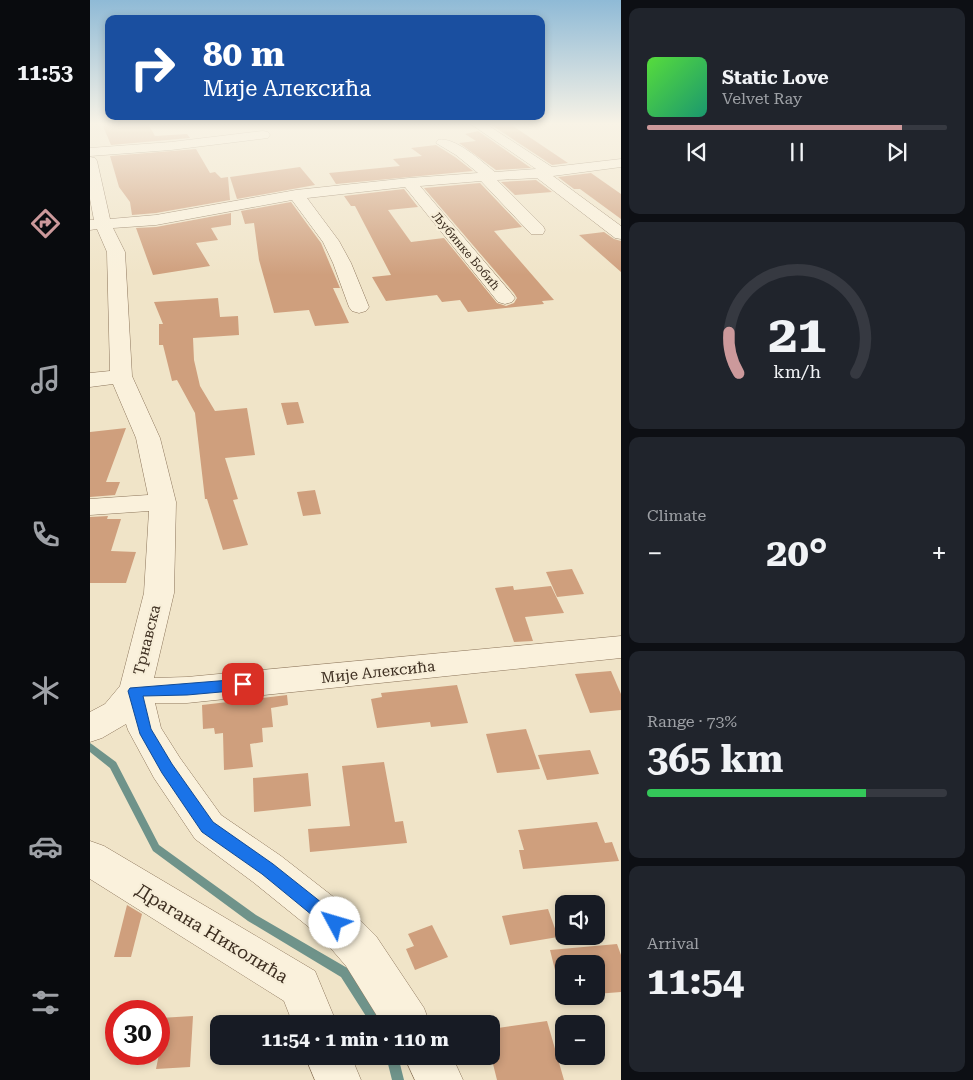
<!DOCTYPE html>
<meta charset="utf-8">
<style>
:root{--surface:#171b24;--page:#20242c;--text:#f1f3f6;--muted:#9ea1a6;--line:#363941;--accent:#cc999b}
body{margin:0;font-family:"Roboto Serif",serif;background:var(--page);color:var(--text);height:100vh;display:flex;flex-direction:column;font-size:19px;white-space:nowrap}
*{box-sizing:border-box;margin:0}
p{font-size:16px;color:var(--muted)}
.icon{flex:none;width:28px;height:28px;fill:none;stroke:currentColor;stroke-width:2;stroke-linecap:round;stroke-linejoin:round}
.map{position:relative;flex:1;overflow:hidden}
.side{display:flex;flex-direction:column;gap:8px;padding:8px;background:#0d0f14;width:352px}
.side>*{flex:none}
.hud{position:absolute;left:15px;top:15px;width:440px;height:105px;border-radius:10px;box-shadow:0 2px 8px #0003;background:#1a4fa0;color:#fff;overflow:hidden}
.fabs{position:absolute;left:465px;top:895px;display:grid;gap:10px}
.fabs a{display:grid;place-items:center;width:50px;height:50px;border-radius:10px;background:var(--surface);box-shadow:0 2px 8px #0003;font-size:25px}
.speed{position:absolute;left:15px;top:1000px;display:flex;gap:10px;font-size:25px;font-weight:700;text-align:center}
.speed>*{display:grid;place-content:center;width:65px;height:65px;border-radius:50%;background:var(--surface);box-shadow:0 2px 8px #0003;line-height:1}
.speed .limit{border:8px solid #d22;background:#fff;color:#111}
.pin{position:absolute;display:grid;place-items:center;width:42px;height:42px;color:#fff;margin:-21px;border-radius:10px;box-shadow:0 2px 8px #0006}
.me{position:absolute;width:55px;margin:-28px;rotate:309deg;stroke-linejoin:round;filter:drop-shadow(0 0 4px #0008)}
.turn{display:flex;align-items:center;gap:18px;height:105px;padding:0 15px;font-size:22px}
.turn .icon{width:65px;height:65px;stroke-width:2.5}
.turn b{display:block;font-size:35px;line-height:42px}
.big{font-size:38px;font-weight:700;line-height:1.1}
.side .card{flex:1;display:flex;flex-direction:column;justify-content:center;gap:8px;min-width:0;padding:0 18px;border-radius:10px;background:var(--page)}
.side .dial{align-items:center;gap:0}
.dial svg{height:130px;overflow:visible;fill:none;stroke:var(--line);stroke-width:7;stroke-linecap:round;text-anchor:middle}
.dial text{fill:var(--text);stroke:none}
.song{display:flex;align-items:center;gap:15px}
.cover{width:60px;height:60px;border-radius:8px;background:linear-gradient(135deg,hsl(110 70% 55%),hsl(160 70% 35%))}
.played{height:5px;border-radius:2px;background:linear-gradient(90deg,var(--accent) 85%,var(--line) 85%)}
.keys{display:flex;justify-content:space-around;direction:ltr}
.heat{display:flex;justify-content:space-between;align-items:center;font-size:28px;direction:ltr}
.charge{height:8px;border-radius:4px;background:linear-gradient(90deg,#34c759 73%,var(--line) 0)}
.trip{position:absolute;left:120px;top:1015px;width:290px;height:50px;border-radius:10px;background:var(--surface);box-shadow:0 2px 8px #0003;font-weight:700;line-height:50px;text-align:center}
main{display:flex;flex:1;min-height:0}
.tab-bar{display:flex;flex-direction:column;width:90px;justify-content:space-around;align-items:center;background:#090b0e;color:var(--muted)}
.tab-bar .icon{width:35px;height:35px}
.tab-bar .selected{color:var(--accent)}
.tab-bar b{font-size:22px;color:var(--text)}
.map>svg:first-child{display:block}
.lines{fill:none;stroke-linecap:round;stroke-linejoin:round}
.stream{fill:#6f938a;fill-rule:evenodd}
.building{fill:#cf9f7d}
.minor-casing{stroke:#8d765c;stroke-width:1}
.minor{fill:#faf1dc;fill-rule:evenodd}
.route{fill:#1a73e8;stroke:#114b97}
.labels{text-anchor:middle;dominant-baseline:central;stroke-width:4.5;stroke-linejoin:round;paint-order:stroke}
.far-street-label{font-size:12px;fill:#3d2e20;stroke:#f7eed8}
.street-label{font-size:15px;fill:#3d2e20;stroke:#f7eed8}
.near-street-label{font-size:18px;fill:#3d2e20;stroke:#f7eed8}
</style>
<main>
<nav class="tab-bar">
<b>11:53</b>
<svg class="icon selected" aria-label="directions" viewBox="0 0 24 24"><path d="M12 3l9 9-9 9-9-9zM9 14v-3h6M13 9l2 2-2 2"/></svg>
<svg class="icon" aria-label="music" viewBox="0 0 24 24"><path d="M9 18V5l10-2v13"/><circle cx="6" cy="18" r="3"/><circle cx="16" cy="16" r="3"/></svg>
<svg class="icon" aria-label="phone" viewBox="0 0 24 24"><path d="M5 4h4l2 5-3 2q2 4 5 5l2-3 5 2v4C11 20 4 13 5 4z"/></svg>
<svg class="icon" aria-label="climate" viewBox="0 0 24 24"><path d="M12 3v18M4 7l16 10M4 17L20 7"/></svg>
<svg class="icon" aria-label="car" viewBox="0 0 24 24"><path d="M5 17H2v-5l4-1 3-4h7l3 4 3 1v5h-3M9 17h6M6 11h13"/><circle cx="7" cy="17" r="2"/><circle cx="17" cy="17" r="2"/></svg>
<svg class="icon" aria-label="filters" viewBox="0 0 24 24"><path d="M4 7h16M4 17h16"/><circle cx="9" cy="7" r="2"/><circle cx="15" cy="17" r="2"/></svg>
</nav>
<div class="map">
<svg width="531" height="1080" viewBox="0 0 531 1080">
<rect width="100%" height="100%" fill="#f0e4c8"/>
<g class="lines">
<g class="stream">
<polygon points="0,743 3,745 26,762 69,845 166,915 259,969 293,1024 281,1024 251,977 158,921 63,851 20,768 0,752"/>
<polygon points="296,1056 308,1056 314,1080 302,1080"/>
</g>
</g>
<g class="building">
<polygon points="35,124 58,124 65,136 97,134 100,138 21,145 13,126"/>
<polygon points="400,124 420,124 478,163 462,165"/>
<polygon points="388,131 441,168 406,170 369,143 386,141 375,134"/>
<polygon points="346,145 365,157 383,171 246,184 239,173 310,166 303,159 332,156 321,148"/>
<polygon points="106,149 120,173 125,172 131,178 138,177 140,200 66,213 42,215 40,202 29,187 20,156"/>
<polygon points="210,167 225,185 147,199 140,177"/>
<polygon points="501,173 531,194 531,219 490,189 484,189 468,177"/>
<polygon points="446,180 462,192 425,195 411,182"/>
<polygon points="390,183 432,227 404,231 464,300 452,301 454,304 378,312 370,300 352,302 347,295 296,301 282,277 301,275 265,206 261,206 254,196 314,189 328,207 298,210 321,242 354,238 407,303 416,306 424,303 427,298 424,293 334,188"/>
<polygon points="201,202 231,243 250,288 243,288 259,323 225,326 219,310 184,313 169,260 164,223 155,224 151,211"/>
<polygon points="141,213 141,225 121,228 128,240 106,243 120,266 63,275 46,228 66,227"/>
<polygon points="514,232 524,239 531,241 531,272 489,235"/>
<polygon points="128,298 130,317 148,316 149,335 103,338 104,360 110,386 125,411 157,408 165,455 135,458 148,499 143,500 158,545 133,550 117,499 115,499 105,413 87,380 82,381 73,345 69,345 69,324 73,324 64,302"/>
<polygon points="208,402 214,423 197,425 191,403"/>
<polygon points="36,428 16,482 30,482 25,495 0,497 0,432"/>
<polygon points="225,490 231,514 213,516 207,492"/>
<polygon points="18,516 17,519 31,519 21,551 46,552 36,583 0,583 0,517"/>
<polygon points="482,569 494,594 467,597 456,572"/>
<polygon points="423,586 424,590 461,586 474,613 435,617 443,641 424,642 405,588"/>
<polygon points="521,671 531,694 531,710 500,713 485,674"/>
<polygon points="367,685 378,723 341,727 340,722 287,728 281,699 292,697 291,693"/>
<polygon points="197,695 198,705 181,708 183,727 172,728 173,742 160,744 163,767 134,770 133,733 125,734 124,728 113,729 112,705"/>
<polygon points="436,729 450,769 407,773 396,734"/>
<polygon points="500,750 509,774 457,780 448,755"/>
<polygon points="294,762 305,822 313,821 317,843 220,852 218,829 260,826 252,766"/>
<polygon points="218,773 221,806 164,812 163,778"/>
<polygon points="507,822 515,843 522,842 529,861 433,869 429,850 434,850 428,830"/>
<polygon points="37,905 52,914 41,957 24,957"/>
<polygon points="458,909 468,937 420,945 412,916"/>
<polygon points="342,925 358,957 325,970 316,949 324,946 318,934"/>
<polygon points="527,944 531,955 531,992 506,994 506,964 474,964 474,996 487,996 472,998 460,950"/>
<polygon points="103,1016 100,1067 66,1069 69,1054 70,1018"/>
<polygon points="457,1021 474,1080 407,1080 401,1056 401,1029"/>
</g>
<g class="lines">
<defs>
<g id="minor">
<path d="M381,124H396L462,167L531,159V167L463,176L531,226V239L525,238L447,178L407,180L453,226L455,230L453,234H441L391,181L330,186L422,294L425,298L422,302L415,304L408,302L315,187L217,198L249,241L261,263L279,307L276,311L269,313L262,311L259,307L243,263L233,242L202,200L66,225L23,228L35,252L42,376L70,438L86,502L84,593L64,678L97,677L531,636V658L97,703H65L71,728L90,758L131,815L191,856L259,909L286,936L334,1008L340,1024H292L256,966L231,937L163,882L105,839L64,778L38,730L36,724L12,738L0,742V712L15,704L30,686L54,593L59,511L0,515V499L58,495L46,438L23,384L0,387V373L20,371L17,252L7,229L0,230V220H4L0,199V157L5,158L7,161L20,219L66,215L206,190L319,178L388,173L366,155L346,143L348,140C365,136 392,162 405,172L446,169Z"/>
<polygon points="173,131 178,132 180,135 178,138 81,150 0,156 0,148 81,142"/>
<polygon points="0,841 14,846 225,971 247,1024 203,1024 194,1001 0,879"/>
<polygon points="215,1056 261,1056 271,1080 225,1080"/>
<polygon points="314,1056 362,1056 373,1080 325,1080"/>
</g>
</defs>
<use href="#minor" class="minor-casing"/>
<use href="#minor" class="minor"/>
</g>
<linearGradient id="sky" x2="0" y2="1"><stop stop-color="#8fbad6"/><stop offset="0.45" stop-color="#f8f3e6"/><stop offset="1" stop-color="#f8f3e6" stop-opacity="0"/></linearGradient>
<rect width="531" height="275" fill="url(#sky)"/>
<polygon class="route" points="153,679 158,681 160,684 158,688 153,690 97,695 53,696 61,729 82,764 123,822 183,864 251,918 254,923 251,929 245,931 239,929 172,874 112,832 72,773 50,734 38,691 40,688"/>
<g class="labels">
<g class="far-street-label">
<text transform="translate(376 251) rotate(50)">Љубинке Бобић</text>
</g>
<g class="street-label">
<text transform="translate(57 640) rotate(-76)">Трнавска</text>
<text transform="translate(288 672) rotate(-6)">Мије Алексића</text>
</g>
<g class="near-street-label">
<text transform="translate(122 933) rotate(31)">Драгана Николића</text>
</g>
</g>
</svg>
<div class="fabs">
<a><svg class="icon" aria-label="sound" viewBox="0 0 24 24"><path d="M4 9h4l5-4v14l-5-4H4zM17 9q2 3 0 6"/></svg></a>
<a>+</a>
<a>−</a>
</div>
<div class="speed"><div class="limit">30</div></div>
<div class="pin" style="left:153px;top:684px;background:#d93025"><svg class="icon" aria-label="arrive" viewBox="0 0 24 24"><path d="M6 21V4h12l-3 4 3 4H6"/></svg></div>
<svg class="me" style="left:245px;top:923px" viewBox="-20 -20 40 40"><circle r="19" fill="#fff"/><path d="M0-13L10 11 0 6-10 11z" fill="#1a73e8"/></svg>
<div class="trip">11:54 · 1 min · 110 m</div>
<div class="hud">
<div class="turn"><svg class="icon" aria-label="right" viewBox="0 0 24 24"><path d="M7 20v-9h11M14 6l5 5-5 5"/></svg><div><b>80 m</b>Мије Алексића</div></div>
</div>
</div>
<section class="side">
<div class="card">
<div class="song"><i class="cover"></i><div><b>Static Love</b><p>Velvet Ray</p></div></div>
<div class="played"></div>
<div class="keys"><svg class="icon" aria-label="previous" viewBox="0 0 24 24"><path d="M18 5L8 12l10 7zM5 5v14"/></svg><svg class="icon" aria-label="pause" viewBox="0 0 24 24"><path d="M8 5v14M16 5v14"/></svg><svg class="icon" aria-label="next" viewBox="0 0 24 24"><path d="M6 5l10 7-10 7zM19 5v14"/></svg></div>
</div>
<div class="card dial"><svg viewBox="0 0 100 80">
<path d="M14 69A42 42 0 1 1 86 69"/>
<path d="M14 69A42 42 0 0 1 8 44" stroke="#cc999b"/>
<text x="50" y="56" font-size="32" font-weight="700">21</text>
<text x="50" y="72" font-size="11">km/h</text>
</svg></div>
<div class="card"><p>Climate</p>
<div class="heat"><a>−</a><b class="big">20°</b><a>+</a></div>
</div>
<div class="card"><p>Range · 73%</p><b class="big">365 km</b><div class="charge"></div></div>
<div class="card"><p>Arrival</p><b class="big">11:54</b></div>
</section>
</main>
